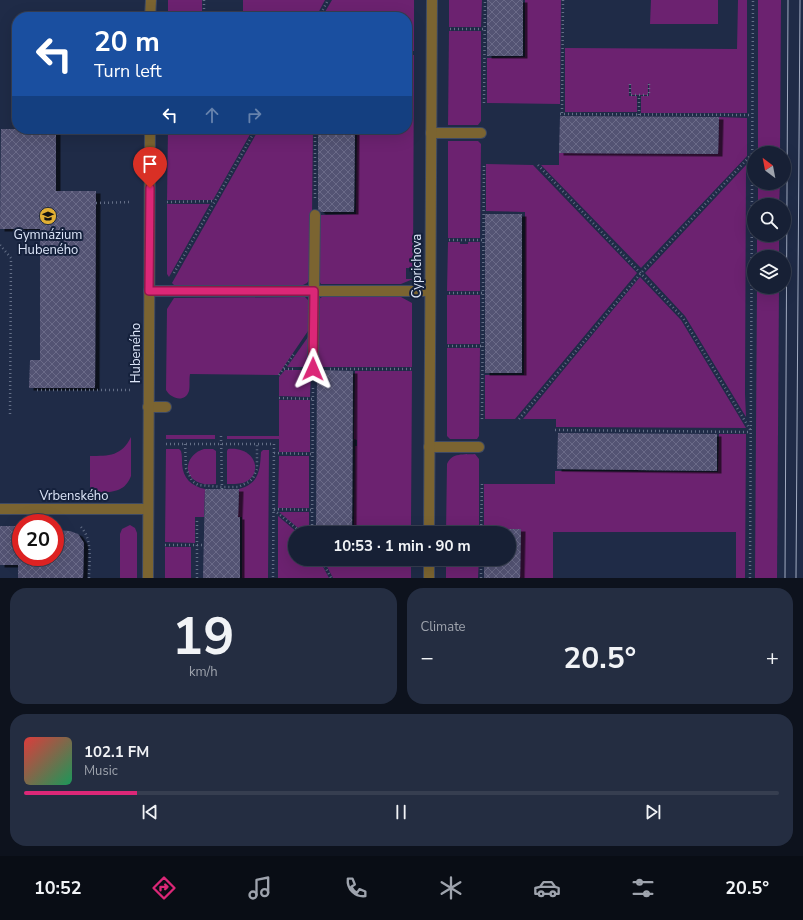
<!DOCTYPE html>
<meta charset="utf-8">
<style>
:root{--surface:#172035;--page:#242d41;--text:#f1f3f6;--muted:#9ea3ad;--line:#363e50;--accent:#db2777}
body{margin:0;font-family:"Nunito Sans",sans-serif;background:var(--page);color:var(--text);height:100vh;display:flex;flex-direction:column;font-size:15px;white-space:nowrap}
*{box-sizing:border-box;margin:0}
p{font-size:13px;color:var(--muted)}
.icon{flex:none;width:22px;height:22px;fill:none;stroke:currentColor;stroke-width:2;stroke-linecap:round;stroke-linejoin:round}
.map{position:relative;height:578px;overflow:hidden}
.panel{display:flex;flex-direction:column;gap:10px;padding:10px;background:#0d121d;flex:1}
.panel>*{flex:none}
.guide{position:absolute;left:12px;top:12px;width:400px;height:122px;border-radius:16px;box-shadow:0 4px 16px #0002,0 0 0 1px var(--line);background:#1a4fa0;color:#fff;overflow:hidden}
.needle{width:26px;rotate:328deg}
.fabs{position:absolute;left:747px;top:146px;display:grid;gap:8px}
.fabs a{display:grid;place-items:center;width:44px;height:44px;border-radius:50%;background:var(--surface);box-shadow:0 4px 16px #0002,0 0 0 1px var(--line);font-size:20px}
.speed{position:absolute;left:12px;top:514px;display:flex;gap:8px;font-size:20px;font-weight:700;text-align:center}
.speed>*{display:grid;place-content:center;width:52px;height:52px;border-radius:50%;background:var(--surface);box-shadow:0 4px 16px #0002,0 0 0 1px var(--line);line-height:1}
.speed .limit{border:6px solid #d22;background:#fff;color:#111}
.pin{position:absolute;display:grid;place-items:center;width:34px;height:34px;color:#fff;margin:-41px -17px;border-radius:50% 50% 50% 0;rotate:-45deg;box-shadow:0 0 4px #0007}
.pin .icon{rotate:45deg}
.me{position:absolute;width:44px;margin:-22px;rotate:1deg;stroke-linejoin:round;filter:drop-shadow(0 0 3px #0008)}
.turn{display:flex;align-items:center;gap:14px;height:84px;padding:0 16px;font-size:18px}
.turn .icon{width:52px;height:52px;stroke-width:2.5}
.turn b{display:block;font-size:28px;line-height:34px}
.lanes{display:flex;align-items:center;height:38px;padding:0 16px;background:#0003;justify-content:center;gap:20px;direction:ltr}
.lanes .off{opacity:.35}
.big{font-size:30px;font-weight:700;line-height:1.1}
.panel .card{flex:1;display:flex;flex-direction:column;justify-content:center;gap:6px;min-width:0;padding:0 14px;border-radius:16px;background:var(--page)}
.panel .dial{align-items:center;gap:0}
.dial b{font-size:52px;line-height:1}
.song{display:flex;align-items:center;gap:12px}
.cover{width:48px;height:48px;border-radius:6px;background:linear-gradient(135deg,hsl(0 70% 55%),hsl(150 70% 35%))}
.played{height:4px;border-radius:2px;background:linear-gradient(90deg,var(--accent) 15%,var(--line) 15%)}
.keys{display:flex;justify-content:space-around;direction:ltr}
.heat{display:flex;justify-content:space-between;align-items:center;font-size:22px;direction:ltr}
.panel .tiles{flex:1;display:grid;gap:10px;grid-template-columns:1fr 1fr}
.card:last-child{grid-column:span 2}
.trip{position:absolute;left:288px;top:526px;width:228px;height:40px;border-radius:20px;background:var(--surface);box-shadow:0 4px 16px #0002,0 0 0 1px var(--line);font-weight:700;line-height:40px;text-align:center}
.dock{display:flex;height:64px;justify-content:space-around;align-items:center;background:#090d15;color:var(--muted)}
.dock .icon{width:28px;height:28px}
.dock .on{color:var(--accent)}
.dock b{font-size:18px;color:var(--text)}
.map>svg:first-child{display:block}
.green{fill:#6c2270}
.building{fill:url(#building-cross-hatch);filter:url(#shadow)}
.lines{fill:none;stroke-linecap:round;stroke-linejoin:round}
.minor-casing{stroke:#3d4963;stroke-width:12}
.path{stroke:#646f87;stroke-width:2.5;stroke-dasharray:1 3;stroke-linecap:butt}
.minor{stroke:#7b6431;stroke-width:10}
.tram{stroke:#a1abc1;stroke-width:1}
.route-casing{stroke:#8e194d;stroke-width:10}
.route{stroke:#db2777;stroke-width:7}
.labels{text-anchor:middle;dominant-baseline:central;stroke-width:4;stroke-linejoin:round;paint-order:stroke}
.poi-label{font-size:13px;fill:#dce5f8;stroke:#15213c}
.street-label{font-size:13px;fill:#dce5f8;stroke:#15213c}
</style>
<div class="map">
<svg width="803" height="578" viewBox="0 0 803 578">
<defs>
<pattern id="building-cross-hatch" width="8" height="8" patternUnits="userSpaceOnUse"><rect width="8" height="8" fill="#535273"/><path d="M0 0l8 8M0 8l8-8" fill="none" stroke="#6b6b88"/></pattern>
<filter id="shadow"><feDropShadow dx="4.5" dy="2.5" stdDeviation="0" flood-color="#0009"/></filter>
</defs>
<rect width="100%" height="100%" fill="#1f2b47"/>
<g class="green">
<rect x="168" y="0" width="34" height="17"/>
<polygon points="243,0 325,0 316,17 243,17"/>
<polygon points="332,0 414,0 414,51 407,51 407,17 322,17"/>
<polygon points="449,0 482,0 481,27 449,27"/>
<polygon points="525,0 561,0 560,104 487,103 487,58 525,57"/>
<polygon points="651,0 718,0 718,24 650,24"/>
<polygon points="738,0 747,0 747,113 641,113 641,96 649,96 649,83 648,84 648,95 631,95 631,84 629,84 629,96 637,96 637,112 565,112 565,48 737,49"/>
<polygon points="758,0 781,0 780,153 758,153"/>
<polygon points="449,31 481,31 481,121 478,125 448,125"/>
<polygon points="407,55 414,55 413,268 406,268 406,279 413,279 401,284 321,284 318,279 319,215 356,214 357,129 407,129"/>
<polygon points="719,117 747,118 747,156 641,268 541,165 559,165 559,153 718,154"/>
<polygon points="168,129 253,129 213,200 167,200"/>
<polygon points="259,129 313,129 312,215 310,215 309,280 307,283 303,285 174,285 172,283"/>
<polygon points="448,141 478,141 481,144 480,238 448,238"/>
<polygon points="486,164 533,165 637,273 515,419 485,419 485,375 524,375 525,212 486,211"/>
<polygon points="746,165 745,394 746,417 685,316 645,273"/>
<polygon points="758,183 780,183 779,205 758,205"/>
<polygon points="167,204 210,204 169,277 167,274"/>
<rect x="757" y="235" width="22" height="22"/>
<polygon points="448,242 460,242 460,244 468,244 468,242 480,242 480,291 447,291"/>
<polygon points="640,277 681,320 746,428 556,427 556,419 523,419"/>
<polygon points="757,287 779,287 777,578 755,578"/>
<rect x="447" y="295" width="33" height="49"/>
<path d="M305,297L308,300L309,303L308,331L278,375L190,374C189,379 190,386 189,391C185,403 171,399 166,390L167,309L174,298Z"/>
<polygon points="322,297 401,297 412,303 412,367 318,367 319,299"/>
<polygon points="308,337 308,367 287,367"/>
<polygon points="447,348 480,348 479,436 477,439 450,439 447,436"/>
<polygon points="285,370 311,370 310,397 279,396 279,377"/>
<polygon points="355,371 412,371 411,525 403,525 404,532 411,533 354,533 355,446 357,446 357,440 354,439"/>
<polygon points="279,400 310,400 310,452 279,452 279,439 227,439 227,436 279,436"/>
<polygon points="719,434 746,434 745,578 736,578 736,532 553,532 553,578 520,578 521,529 484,529 484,484 555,484 555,471 718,472"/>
<rect x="166" y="435" width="49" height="4"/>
<path d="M131,437V476C124,495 107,492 90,492V456C109,456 122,456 131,437Z"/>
<path d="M166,449H179L181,451C182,455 182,459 182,464C183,478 191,486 205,489L204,517H195V543L165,542Z"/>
<path d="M204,449H213L216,451V484C211,484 205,485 200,483C181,476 186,454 204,449Z"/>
<path d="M228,449C257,446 264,476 243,483C238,484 232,484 227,484V451Z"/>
<path d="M263,450H269L268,578H242V517H238L239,489C259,484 260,470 261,452Z"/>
<path d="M475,454L479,459V533H446L447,464C452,452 464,455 475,454Z"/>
<polygon points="279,456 309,456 309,508 278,508"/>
<polygon points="279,512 309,512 309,533 304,533"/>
<polygon points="278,516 298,533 295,533 295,559 319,559 329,578 278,578"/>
<polygon points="130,525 135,528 137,533 137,578 120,578 120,534 122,529"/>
<rect x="165" y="547" width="26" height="31"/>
<polygon points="323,559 411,559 411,578 333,578"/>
<polygon points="446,559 479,559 478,578 446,578"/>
</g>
<g class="building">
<rect x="487" y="0" width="36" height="56"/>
<polygon points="560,116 719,117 718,154 559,153"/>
<polygon points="1,129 56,129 56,191 96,191 95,388 29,388 30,360 40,360 40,229 0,229"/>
<polygon points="318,129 355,129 354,212 321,212 318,209"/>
<rect x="485" y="214" width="37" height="159"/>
<polygon points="319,370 353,371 352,533 316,533 317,374"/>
<polygon points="558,433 717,434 717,471 557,469"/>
<polygon points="205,489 239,489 238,517 240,517 240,578 203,578"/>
<polygon points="0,526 21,526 21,557 55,557 55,530 70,531 78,534 84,543 83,578 18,578 18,565 0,565"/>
<polygon points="484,529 521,529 520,578 484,578 484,559 509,559 509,533 484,533"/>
</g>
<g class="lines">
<defs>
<g id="minor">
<polyline points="150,17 151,0"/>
<polyline points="431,133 481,133"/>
<polyline points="149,291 430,291"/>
<polyline points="313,369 315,215"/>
<polyline points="148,407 166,407"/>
<polyline points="429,447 479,447"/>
<polyline points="0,509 148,509"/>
<polyline points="429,533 432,0"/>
<polyline points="148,578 150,129"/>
<polyline points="429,578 429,559"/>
</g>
</defs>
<use href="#minor" class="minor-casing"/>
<g class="path">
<polyline points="204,17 204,0"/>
<polyline points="319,17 328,0"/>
<polyline points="450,29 484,29"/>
<polyline points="407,53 414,53"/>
<polyline points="630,84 630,95 649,95 649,84"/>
<polyline points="484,103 485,0"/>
<polyline points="562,113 563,0"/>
<polyline points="560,114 752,115"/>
<polyline points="639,115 639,95"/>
<polyline points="538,165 683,318 751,431"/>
<polyline points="315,198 315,129"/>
<polyline points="167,202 214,201"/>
<polyline points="96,203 132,202"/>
<polyline points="449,240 483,240"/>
<polyline points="0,245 11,258 10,416"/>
<polyline points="174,273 256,129"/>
<polyline points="449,293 483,293"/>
<polyline points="448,346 483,346"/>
<polyline points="284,369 295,369"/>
<polyline points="330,369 411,369"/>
<polyline points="279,375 294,354"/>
<polyline points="37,390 131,390"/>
<polyline points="279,398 313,399"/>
<polyline points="482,419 484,164"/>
<polyline points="519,419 641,273 752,154"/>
<polyline points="555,430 750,432"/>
<polyline points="221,436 222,489"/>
<polyline points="166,444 274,444 273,578"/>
<polyline points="185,444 186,468 192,481 198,485 222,487 238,487 249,482 253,478 257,469 257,444"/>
<polyline points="274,453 312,454"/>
<polyline points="274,509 312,510"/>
<polyline points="274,510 302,533"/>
<path d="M81,527C93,540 89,561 89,578"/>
<polyline points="312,533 313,386"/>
<polyline points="481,533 482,484"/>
<polyline points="165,545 203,545"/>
<polyline points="321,559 331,578"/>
<polyline points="197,578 197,518"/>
<polyline points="481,578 481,559"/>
<polyline points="750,578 753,0"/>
</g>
<use href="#minor" class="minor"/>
<g class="tram">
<polyline points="785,578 788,0"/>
<polyline points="796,578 800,0"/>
</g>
</g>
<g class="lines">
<defs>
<polyline id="route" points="150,188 149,291 314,291 313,369"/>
</defs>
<use href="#route" class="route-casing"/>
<use href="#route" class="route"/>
</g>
<defs>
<symbol id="school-disc" viewBox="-11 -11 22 22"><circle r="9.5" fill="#e1af34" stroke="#15213c"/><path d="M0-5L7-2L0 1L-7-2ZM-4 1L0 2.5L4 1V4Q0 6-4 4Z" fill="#111"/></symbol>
</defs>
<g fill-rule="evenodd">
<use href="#school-disc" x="38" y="206" width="20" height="20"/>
</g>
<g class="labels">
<g class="poi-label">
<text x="48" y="235">Gymnázium<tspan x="48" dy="15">Hubeného</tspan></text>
</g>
<g class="street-label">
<text transform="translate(417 266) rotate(-90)">Cyprichova</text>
<text transform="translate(136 353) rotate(-90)">Hubeného</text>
<text x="74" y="496">Vrbenského</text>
</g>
</g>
</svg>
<div class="fabs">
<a><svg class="needle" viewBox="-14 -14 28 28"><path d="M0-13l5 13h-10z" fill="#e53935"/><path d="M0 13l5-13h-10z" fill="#9ea3ad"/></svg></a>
<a><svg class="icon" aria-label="search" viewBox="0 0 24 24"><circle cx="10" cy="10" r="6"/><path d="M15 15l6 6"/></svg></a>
<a><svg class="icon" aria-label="layers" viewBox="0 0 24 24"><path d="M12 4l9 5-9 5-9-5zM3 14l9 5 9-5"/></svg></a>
</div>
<div class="speed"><div class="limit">20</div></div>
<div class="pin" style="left:150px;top:188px;background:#d93025"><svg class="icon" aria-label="arrive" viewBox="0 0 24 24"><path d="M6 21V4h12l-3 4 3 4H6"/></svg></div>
<svg class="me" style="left:313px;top:369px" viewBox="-20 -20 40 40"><path d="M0-17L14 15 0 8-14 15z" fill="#db2777" stroke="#fff" stroke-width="4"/></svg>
<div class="trip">10:53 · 1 min · 90 m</div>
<div class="guide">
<div class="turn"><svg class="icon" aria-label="left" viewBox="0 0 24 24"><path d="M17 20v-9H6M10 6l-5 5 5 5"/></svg><div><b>20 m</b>Turn left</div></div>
<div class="lanes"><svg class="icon" aria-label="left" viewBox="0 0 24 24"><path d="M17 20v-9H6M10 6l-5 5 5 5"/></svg><svg class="icon off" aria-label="ahead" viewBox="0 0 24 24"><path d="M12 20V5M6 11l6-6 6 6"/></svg><svg class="icon off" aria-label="right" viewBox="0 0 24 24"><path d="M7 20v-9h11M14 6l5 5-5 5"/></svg></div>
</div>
</div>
<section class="panel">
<div class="tiles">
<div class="card dial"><b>19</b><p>km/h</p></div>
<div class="card"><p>Climate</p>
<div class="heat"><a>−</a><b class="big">20.5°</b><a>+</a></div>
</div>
<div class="card">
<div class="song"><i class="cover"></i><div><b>102.1 FM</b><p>Music</p></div></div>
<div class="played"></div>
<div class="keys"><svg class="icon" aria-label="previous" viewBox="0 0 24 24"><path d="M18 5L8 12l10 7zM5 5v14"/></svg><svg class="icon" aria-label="pause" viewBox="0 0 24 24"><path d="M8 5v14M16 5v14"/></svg><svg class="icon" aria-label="next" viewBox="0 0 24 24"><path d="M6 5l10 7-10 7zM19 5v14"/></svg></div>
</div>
</div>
</section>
<nav class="dock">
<b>10:52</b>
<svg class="icon on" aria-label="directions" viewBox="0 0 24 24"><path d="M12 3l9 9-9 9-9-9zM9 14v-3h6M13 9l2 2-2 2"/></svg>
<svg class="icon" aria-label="music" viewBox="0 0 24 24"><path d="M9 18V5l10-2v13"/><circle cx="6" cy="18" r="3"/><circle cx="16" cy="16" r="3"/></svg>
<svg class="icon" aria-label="phone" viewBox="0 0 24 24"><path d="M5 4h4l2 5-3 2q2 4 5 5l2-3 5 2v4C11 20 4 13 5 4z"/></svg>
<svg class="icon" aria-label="climate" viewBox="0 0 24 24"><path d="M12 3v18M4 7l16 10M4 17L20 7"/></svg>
<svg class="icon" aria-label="car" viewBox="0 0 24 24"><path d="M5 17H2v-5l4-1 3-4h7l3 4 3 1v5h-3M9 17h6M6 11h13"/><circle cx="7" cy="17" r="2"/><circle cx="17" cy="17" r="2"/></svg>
<svg class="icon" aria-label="filters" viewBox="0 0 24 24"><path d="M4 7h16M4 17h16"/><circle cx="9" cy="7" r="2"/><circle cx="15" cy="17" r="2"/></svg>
<b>20.5°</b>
</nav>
